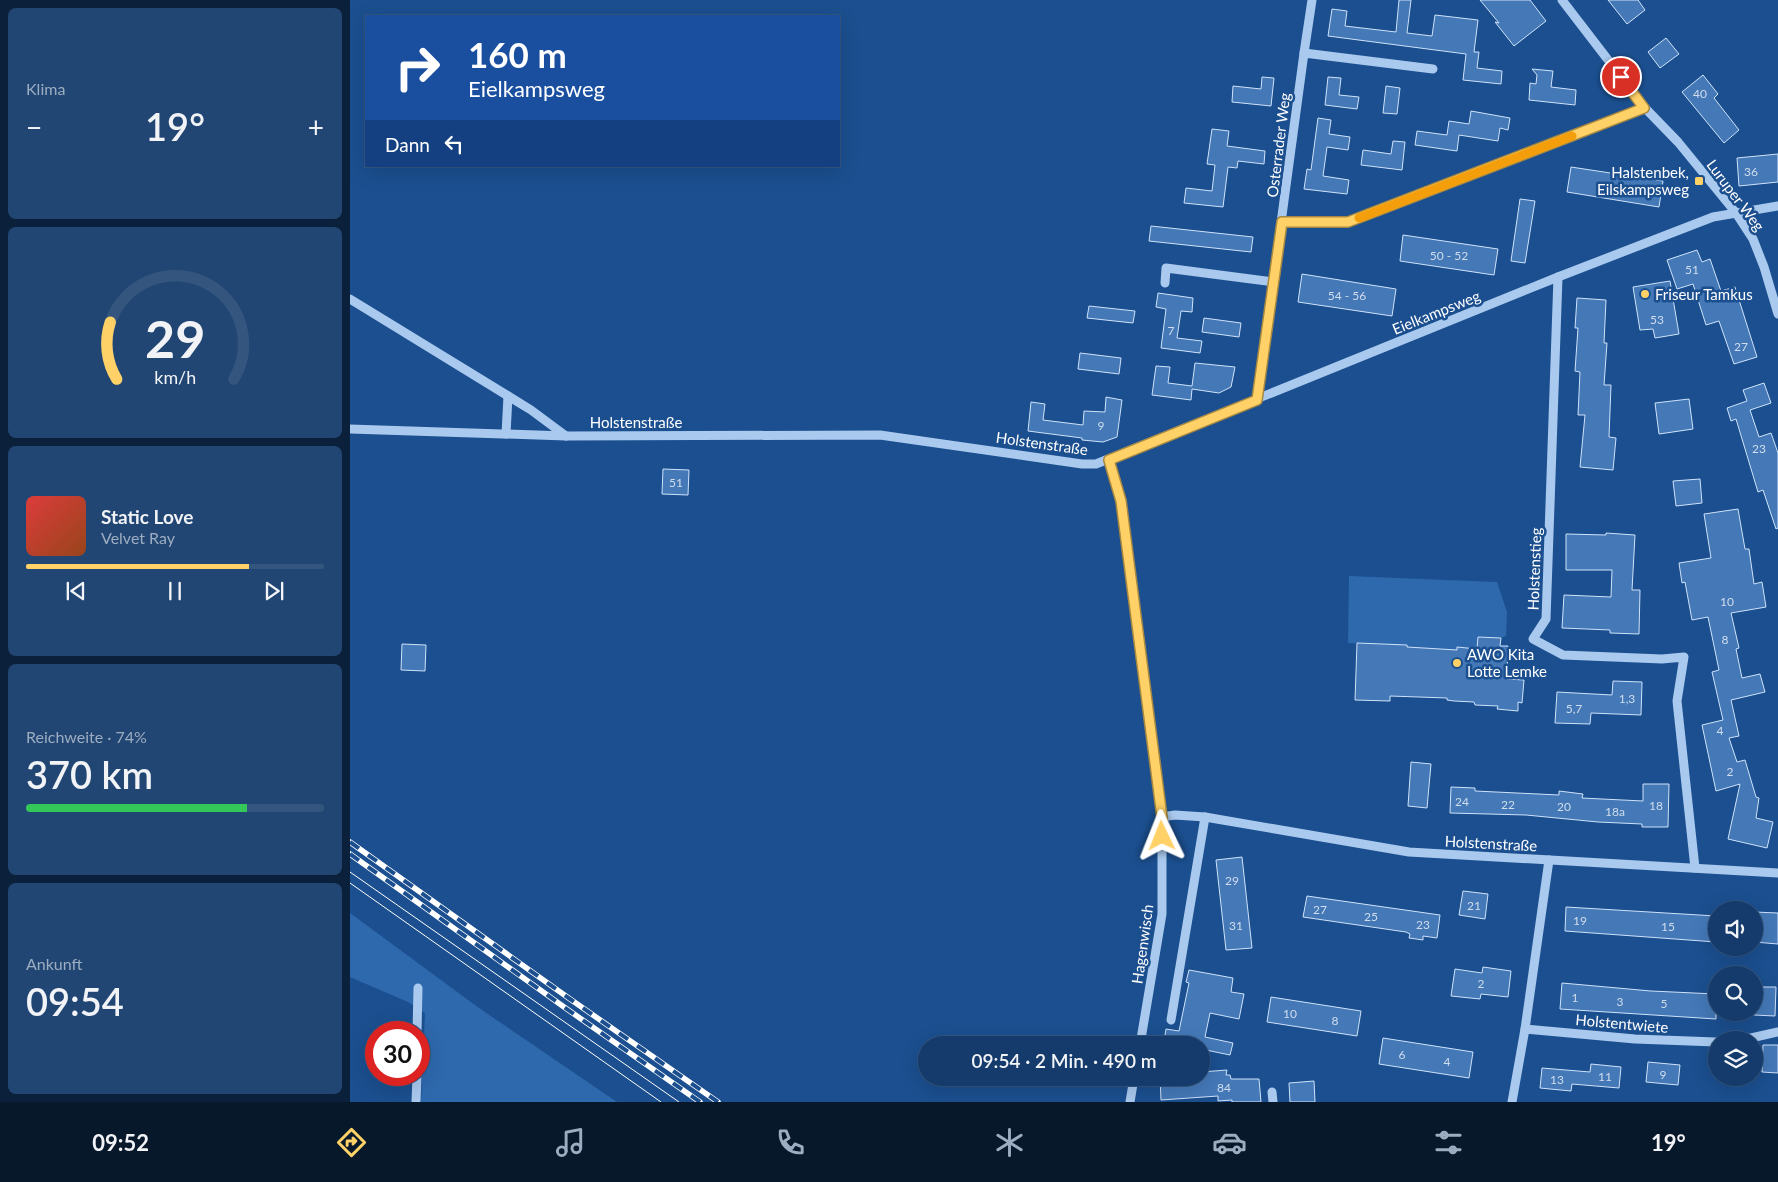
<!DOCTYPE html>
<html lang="de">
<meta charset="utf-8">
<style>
:root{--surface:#143b6b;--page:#214673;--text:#f1f3f6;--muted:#9dadc1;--line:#33557e;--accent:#ffd166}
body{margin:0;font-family:Lato,sans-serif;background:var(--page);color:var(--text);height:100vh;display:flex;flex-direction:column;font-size:19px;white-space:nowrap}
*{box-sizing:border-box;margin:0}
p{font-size:16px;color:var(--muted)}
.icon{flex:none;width:28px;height:28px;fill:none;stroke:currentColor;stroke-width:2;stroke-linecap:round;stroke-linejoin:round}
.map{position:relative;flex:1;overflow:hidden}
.sheet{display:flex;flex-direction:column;gap:8px;padding:8px;background:#0b203b;width:350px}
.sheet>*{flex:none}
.banner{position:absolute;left:15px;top:15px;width:475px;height:152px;border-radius:0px;box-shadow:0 5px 20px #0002,0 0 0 1px var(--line);background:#1a4fa0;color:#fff;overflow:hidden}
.tools{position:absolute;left:1358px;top:901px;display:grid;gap:10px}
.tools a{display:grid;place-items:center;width:55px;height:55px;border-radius:50%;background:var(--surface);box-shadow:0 5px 20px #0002,0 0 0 1px var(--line);font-size:25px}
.speed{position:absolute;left:15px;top:1021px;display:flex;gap:10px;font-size:25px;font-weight:700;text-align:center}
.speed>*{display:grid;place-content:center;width:65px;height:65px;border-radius:50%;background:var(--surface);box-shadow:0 5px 20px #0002,0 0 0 1px var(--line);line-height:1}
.speed .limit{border:8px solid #d22;background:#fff;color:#111}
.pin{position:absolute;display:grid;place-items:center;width:42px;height:42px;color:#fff;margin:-21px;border:2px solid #fff;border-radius:50%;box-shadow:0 1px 5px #0007}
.me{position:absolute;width:55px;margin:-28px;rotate:358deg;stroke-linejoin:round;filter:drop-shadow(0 0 4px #0008)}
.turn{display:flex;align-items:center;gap:18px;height:105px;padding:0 20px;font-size:22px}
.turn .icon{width:65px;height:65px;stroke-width:2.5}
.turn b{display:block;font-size:35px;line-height:42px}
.then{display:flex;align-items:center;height:48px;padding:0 20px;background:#0003;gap:10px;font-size:19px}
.big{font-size:38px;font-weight:600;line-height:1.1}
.sheet .widget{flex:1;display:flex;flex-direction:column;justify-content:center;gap:8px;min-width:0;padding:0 18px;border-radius:8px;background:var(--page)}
.sheet .dial{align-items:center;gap:0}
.dial svg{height:130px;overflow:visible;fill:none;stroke:var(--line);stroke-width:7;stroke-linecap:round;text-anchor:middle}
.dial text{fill:var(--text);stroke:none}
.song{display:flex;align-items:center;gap:15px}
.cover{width:60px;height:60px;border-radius:8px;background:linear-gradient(135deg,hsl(0 70% 55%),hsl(20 70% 35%))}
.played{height:5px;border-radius:2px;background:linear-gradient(90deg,var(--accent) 75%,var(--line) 75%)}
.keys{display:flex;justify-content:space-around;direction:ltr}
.heat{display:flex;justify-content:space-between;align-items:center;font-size:28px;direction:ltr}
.charge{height:8px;border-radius:4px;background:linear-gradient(90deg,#34c759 74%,var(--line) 0)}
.trip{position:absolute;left:568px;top:1036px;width:292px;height:50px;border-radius:25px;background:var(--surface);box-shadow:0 5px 20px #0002,0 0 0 1px var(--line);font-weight:600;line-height:50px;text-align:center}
.menu{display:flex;height:80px;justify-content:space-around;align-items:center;background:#08182b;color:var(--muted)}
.menu .icon{width:35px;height:35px}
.menu .selected{color:var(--accent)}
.menu b{font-size:22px;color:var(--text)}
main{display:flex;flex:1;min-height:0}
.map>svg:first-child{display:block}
.green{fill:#2e69ad}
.building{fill:#4478b7;stroke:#cfe3fa}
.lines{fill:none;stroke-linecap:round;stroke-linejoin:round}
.minor{stroke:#a9c9ee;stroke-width:9}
.tram{stroke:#fff;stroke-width:1}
.rail-casing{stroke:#fff;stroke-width:5.5}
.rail{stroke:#1b4f8f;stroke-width:4;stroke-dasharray:11;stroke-linecap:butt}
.route-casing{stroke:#a68842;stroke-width:12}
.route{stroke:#ffd166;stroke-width:9}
.slow{stroke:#f59e0b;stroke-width:9}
.poi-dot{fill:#ffd166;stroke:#1b4f8f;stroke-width:2}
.labels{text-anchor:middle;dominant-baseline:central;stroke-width:5;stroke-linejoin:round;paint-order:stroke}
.number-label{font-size:12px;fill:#d0dded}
.street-label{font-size:15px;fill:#fff;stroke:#1b4f8f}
.poi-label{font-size:15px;fill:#fff;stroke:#1b4f8f;text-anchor:start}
</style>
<main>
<section class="sheet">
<div class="widget"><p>Klima</p>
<div class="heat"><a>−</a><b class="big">19°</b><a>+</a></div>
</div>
<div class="widget dial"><svg viewBox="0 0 100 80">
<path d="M14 69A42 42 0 1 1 86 69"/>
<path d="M14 69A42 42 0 0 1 10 34" stroke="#ffd166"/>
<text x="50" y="56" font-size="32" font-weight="700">29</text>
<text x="50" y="72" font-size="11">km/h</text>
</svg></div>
<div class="widget">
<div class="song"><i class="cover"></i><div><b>Static Love</b><p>Velvet Ray</p></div></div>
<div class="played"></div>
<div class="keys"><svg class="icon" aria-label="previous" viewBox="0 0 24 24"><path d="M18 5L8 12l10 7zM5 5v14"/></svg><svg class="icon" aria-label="pause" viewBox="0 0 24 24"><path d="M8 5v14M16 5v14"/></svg><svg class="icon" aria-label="next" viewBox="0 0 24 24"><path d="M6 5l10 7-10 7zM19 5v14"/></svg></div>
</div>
<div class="widget"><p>Reichweite · 74%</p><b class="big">370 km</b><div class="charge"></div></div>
<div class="widget"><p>Ankunft</p><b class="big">09:54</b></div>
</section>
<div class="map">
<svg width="1428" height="1102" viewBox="0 0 1428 1102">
<rect width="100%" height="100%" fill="#1b4f8f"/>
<g class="green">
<polygon points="999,576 1147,582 1157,612 1156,636 1151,638 1128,637 1127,649 1107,647 1107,650 1056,650 1056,645 998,643"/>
<polygon points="0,913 129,1008 267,1102 71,1102 75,1013 58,1002 0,977"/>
</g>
<g class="building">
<polygon points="1049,0 1061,0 1057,33 1082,36 1085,15 1128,20 1124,52 1129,52 1127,68 1152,71 1151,84 1113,80 1116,54 978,36 982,9 997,11 995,26 1046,32"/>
<polygon points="1130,0 1180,0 1196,21 1164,46 1145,22 1149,23"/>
<polygon points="1258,0 1288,0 1295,10 1277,24"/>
<polygon points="1316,38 1329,54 1310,68 1298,52"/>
<polygon points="1182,69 1203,71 1201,87 1226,90 1225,105 1179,100 1180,83 1186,84 1187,75"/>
<polygon points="1353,75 1368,94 1364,98 1389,130 1374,143 1332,92"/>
<polygon points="912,77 924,78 921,106 882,102 883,86 911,89"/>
<polygon points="978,77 991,78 989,95 1009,97 1007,109 975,105"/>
<polygon points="1036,86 1050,88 1047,114 1033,113"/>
<polygon points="1121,111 1160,118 1158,130 1150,128 1148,141 1109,135 1107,151 1065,145 1067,131 1097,135 1099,121 1119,124"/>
<polygon points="968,118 981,120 979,134 1000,137 998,150 977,147 973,176 999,180 997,194 954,189 957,169 961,170"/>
<polygon points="862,129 879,131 877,146 915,151 914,164 888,161 887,168 878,167 873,207 834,203 836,188 862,191 865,165 857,164"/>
<polygon points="1043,141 1055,142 1052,170 1011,165 1013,150 1041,154"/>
<polygon points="1428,154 1428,182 1389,186 1387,158"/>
<polygon points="1221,167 1313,181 1309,207 1217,192"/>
<polygon points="1170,199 1185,201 1175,263 1161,261"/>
<polygon points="801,226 903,237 901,252 799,241"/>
<polygon points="1053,235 1148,249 1144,275 1050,261"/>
<polygon points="1347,250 1352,262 1360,259 1371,291 1385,287 1407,357 1384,364 1369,321 1356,325 1343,284 1327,289 1317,260"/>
<polygon points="952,274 1046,289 1042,316 948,302"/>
<polygon points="1320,281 1329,334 1305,338 1303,329 1290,330 1283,287"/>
<polygon points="808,293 843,298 842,312 831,311 827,338 852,341 850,353 811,348 816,309 806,307"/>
<polygon points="1227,298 1256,300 1254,343 1257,343 1254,385 1261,385 1259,437 1266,438 1263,470 1230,467 1235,415 1228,415 1230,372 1225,371 1228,328 1225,328"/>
<polygon points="739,306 785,311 783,323 737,318"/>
<polygon points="854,318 891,323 889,337 852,332"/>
<polygon points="730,353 771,358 769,374 728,369"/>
<polygon points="845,363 885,367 881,387 869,393 842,389 841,400 802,395 806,366 820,367 818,383 842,386"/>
<polygon points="1414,383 1421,403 1400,410 1409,437 1421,433 1428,453 1428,528 1426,529 1413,490 1408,492 1386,419 1381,421 1377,408 1397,401 1393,390"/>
<polygon points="756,397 772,400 767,437 753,442 732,440 732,438 678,431 681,402 695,404 693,420 733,425 734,411 755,412"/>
<polygon points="1339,399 1343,429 1309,434 1305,403"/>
<polygon points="313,469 339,470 338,495 312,494"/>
<polygon points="1350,479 1352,503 1326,506 1323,481"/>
<polygon points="1388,509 1395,549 1399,549 1404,584 1412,582 1416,607 1381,613 1389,648 1386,649 1392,678 1410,674 1415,692 1381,700 1389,736 1379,738 1387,762 1395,760 1406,797 1409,798 1406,818 1423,822 1417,848 1378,839 1390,784 1366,791 1352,725 1373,720 1362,672 1369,670 1358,617 1342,620 1335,582 1332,583 1329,563 1361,558 1354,514"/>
<polygon points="1256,533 1285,535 1282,590 1290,590 1289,634 1260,633 1260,630 1212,628 1214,595 1261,597 1262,570 1216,570 1216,534 1256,535"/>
<polygon points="1128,637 1151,638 1150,646 1158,646 1157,679 1174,680 1172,703 1168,702 1168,711 1147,709 1148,706 1125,705 1124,702 1104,701 1097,700 1097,698 1040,696 1040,701 1005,700 1007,643 1057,645 1057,647 1107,650 1107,647 1127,649"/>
<polygon points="52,644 76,645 75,671 51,670"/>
<polygon points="1263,681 1292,682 1291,715 1241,713 1240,724 1205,723 1207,692 1262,695"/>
<polygon points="1061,762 1081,764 1077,808 1058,806"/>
<polygon points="1293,784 1319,784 1318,827 1292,827 1292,824 1248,822 1176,815 1100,813 1101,787 1125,788 1125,791 1209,795 1209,791 1233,794 1232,798 1293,801"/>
<polygon points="892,857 902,948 876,950 866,860"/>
<polygon points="1113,891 1138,894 1135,919 1109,915"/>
<polygon points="957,896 1090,915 1087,938 1073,936 1073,940 1059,938 1060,934 1056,932 953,917"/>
<polygon points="1216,907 1366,916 1366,942 1215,931"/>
<polygon points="1404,912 1428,913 1428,944 1404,942"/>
<polygon points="1133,967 1161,971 1158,997 1131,994 1130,999 1101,996 1105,969 1132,973"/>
<polygon points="839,970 883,978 881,992 894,994 889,1019 860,1013 855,1037 883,1043 880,1055 851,1049 851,1045 833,1045 814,1041 816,1029 829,1031 839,983 836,982"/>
<polygon points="1212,983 1301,991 1366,994 1366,1019 1210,1009"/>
<polygon points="1404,987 1426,987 1425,1016 1404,1015"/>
<polygon points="921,997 1011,1011 1007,1036 917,1022"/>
<polygon points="1033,1038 1123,1052 1119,1078 1029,1064"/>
<polygon points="1413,1045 1428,1045 1428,1073 1412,1072"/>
<polygon points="1298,1062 1330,1065 1328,1085 1296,1082"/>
<polygon points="1241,1064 1271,1067 1269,1088 1222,1084 1221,1091 1190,1088 1192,1068 1240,1072"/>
<polygon points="877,1070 876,1075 880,1075 881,1079 909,1079 911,1102 882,1102 882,1100 868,1101 868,1096 811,1100 810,1078 851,1078 851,1072"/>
<polygon points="964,1081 965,1102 940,1102 939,1083"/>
</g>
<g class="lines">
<g class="minor">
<polyline points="1212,0 1295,108 1328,142 1386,213 1403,239 1414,267 1428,314"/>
<polyline points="954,53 962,0"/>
<polyline points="932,222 998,222 1295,108"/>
<polyline points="1208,277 1196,619 1183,639 1213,655 1312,659 1334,657 1327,701 1345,868"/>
<polyline points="815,283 816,268 924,282"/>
<polyline points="0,299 181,410 216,436"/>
<polyline points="907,400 954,53 1083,69"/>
<polyline points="0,429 216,436 530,435 732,464 746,464 1208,277 1363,217 1428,206"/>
<polyline points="156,434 158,396"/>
<polyline points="759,460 771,501 812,817 812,914 790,1045"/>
<polyline points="812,817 825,815 855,817 1059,852 1428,873"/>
<polyline points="821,1020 855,817"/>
<polyline points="1175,1029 1285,1039 1366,1042"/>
<polyline points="67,1032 68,988"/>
<polyline points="1392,1040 1428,1032"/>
<polyline points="922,1092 923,1102"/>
<polyline points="66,1102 67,1075"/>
<polyline points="780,1102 784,1078"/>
<polyline points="1162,1102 1175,1029 1199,860"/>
</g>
<g class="tram">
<polyline points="0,872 329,1102"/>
<polyline points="0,883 311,1102"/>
</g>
<defs>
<g id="rail">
<polyline points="0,842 220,999 368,1102"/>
<polyline points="0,854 214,1007 350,1102"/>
</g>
</defs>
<use href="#rail" class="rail-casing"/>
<use href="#rail" class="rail"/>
</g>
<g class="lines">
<defs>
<polyline id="route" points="812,836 812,817 771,501 759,460 907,400 932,222 998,222 1294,108 1271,77"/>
</defs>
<use href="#route" class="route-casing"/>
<use href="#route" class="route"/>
<polyline class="slow" points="1009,218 1222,136"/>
</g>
<g class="poi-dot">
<rect x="1344" y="176" width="10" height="10" rx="2.5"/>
<circle cx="1295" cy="294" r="5"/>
<circle cx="1107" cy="663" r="5"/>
</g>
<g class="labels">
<g class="number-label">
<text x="1350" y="93">40</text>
<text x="1401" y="171">36</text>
<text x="1099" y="255">50 - 52</text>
<text x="1342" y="269">51</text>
<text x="997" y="295">54 - 56</text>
<text x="1307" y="319">53</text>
<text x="821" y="330">7</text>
<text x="1391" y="346">27</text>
<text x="751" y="425">9</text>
<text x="1409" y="448">23</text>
<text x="326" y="482">51</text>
<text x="1377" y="601">10</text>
<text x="1375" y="639">8</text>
<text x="1277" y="698">1,3</text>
<text x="1224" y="708">5,7</text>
<text x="1370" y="730">4</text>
<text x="1380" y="771">2</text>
<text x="1112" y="801">24</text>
<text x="1158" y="804">22</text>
<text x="1306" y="805">18</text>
<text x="1214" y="806">20</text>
<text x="1265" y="811">18a</text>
<text x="882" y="880">29</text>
<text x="1124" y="905">21</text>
<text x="970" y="909">27</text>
<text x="1021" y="916">25</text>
<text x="1230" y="920">19</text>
<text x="1073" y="924">23</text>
<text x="886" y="925">31</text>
<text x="1318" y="926">15</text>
<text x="1131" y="983">2</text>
<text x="1225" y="997">1</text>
<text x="1270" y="1001">3</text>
<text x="1314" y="1003">5</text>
<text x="940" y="1013">10</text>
<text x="985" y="1020">8</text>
<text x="1052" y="1054">6</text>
<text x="1097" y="1061">4</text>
<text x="1313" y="1074">9</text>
<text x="1255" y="1076">11</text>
<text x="1207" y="1079">13</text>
<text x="874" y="1087">84</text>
</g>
<g class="street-label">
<text transform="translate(928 145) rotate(-83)">Osterrader Weg</text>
<text transform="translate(1386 195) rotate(53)">Luruper Weg</text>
<text transform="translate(1086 312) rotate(-22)">Eielkampsweg</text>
<text x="286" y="422">Holstenstraße</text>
<text transform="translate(692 443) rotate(8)">Holstenstraße</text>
<text transform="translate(1184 569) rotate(-88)">Holstenstieg</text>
<text transform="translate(1141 843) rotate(3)">Holstenstraße</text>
<text transform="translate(792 944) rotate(-82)">Hagenwisch</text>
<text transform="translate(1272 1023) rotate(5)">Holstentwiete</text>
</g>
<g class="poi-label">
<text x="1339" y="172" text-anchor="end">Halstenbek,<tspan x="1339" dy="17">Eilskampsweg</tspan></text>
<text x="1305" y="294">Friseur Tamkus</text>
<text x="1117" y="654">AWO Kita<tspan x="1117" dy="17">Lotte Lemke</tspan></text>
</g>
</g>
</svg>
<div class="tools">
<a><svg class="icon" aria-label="sound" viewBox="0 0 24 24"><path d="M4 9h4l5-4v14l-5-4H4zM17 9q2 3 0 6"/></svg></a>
<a><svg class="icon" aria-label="search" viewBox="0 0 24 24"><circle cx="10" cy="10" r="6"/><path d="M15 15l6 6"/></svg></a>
<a><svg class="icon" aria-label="layers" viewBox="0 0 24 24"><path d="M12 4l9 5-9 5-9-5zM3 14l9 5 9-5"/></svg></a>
</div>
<div class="speed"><div class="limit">30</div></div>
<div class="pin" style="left:1271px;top:77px;background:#d93025"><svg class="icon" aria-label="arrive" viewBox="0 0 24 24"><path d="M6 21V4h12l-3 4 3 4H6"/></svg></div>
<svg class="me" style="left:812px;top:836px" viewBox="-20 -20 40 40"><path d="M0-17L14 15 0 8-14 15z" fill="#ffd166" stroke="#fff" stroke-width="4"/></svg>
<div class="trip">09:54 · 2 Min. · 490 m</div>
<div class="banner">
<div class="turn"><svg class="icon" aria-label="right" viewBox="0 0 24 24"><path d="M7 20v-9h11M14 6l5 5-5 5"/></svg><div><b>160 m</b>Eielkampsweg</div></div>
<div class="then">Dann<svg class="icon" aria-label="left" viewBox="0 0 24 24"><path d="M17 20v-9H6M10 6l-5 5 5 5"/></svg></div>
</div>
</div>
</main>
<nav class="menu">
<b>09:52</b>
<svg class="icon selected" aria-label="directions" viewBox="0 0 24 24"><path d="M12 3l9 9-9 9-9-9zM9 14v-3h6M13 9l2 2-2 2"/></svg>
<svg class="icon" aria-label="music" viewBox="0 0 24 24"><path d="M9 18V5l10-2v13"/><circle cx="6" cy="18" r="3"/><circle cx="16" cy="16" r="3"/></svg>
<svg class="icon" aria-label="phone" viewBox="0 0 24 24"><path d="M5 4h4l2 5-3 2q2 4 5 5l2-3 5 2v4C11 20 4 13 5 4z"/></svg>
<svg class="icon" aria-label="climate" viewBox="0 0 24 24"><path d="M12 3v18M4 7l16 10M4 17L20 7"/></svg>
<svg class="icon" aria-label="car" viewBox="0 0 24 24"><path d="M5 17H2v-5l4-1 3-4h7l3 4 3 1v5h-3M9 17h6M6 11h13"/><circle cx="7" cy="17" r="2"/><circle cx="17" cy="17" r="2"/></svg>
<svg class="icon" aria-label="filters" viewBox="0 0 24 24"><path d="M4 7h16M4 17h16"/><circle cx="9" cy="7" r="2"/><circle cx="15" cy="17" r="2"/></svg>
<b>19°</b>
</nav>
